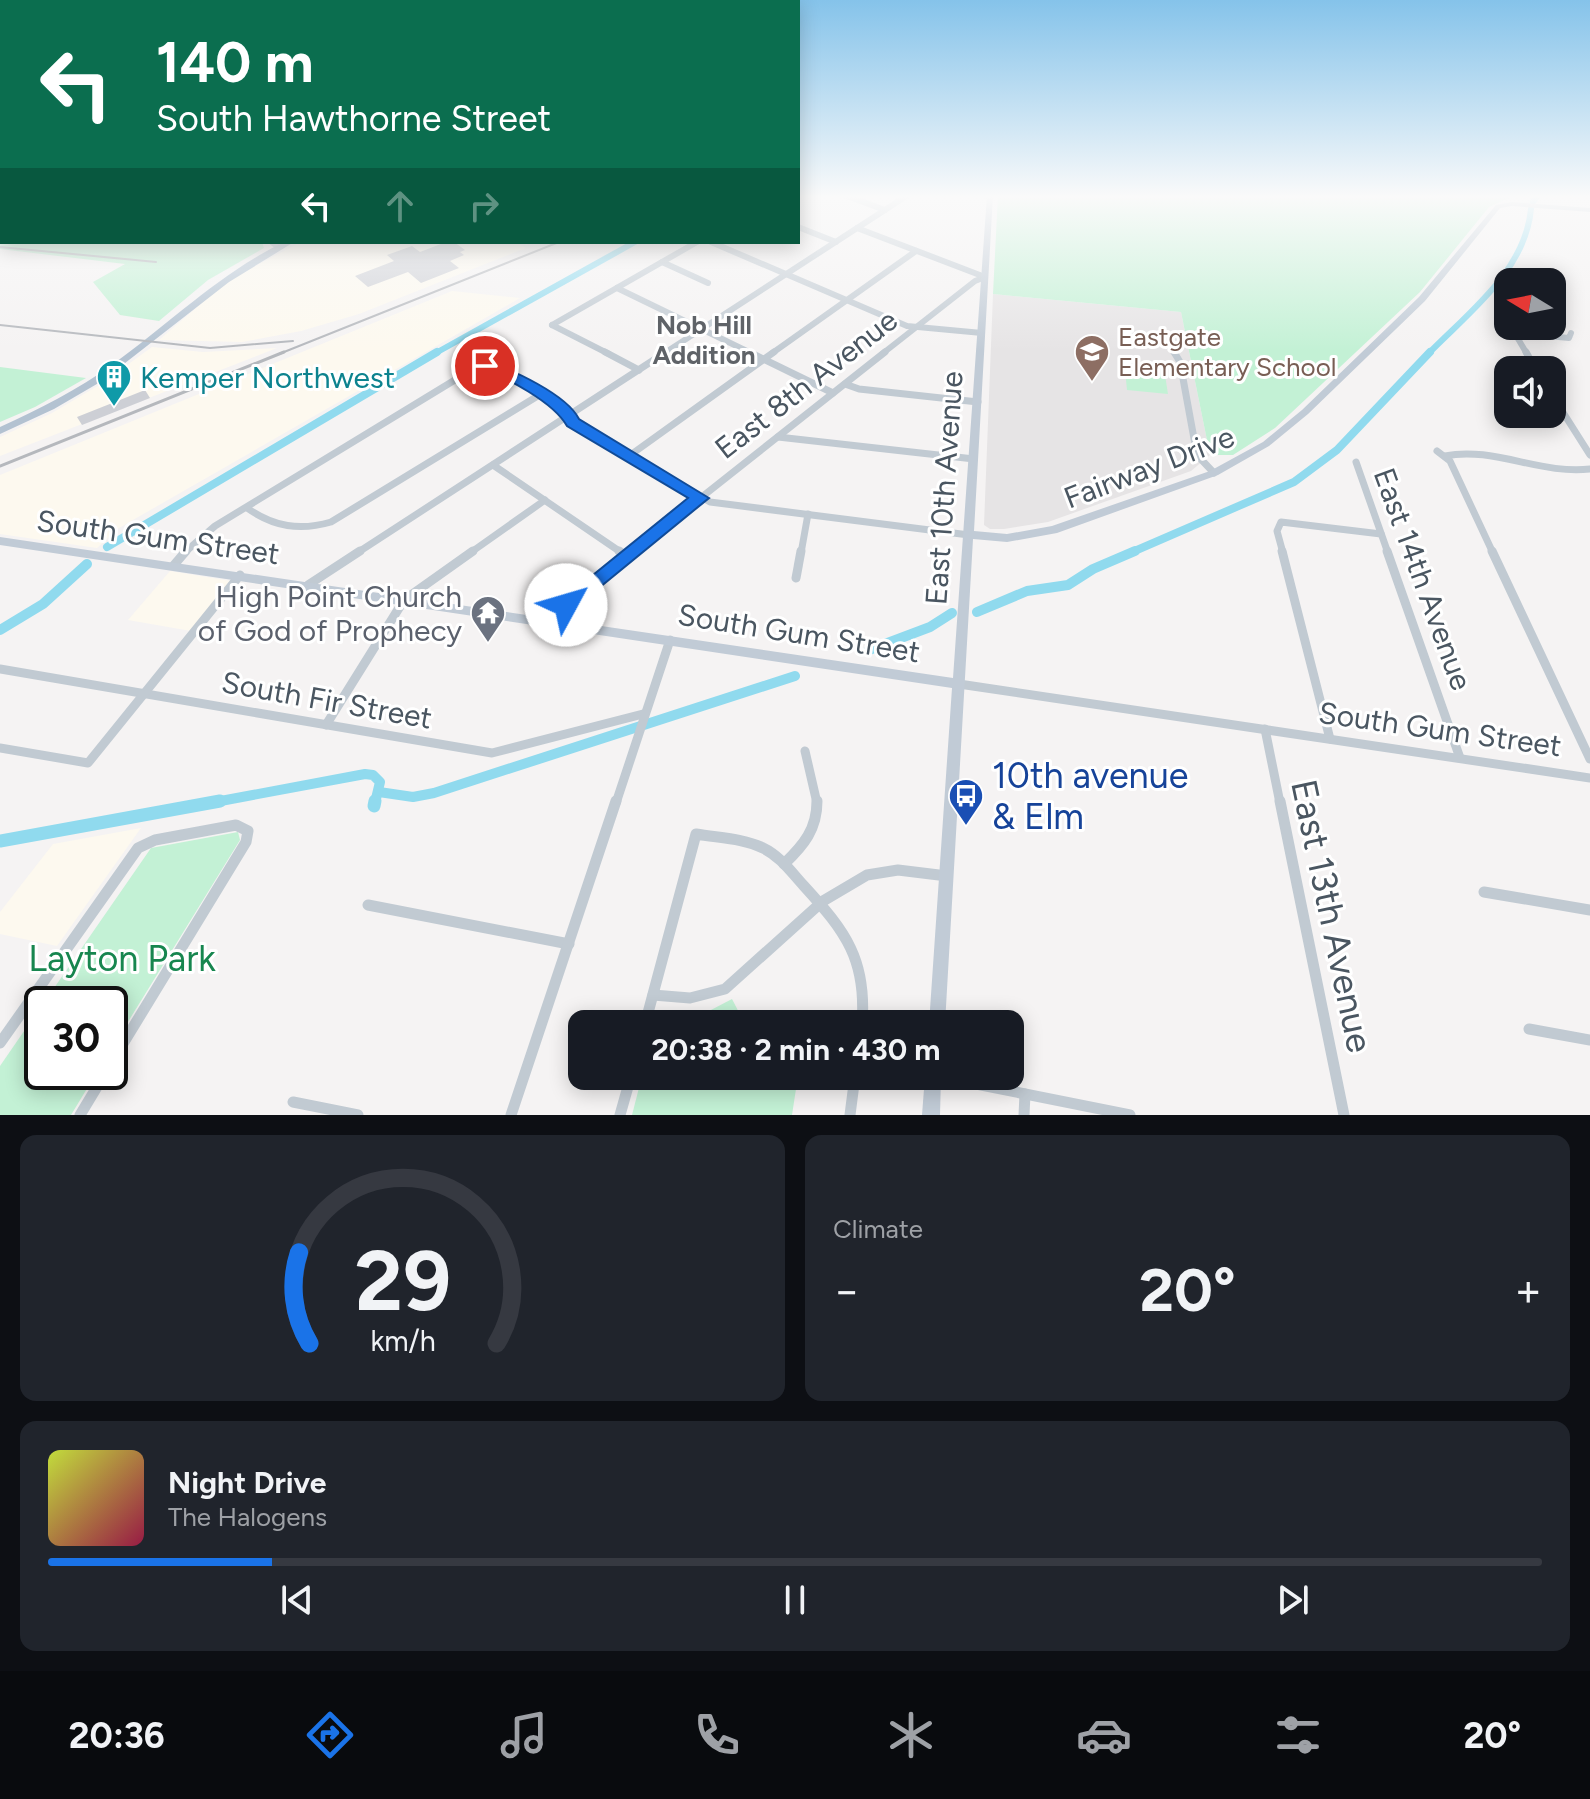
<!DOCTYPE html>
<meta charset="utf-8">
<style>
:root{--surface:#171b24;--page:#20242c;--text:#f1f3f6;--muted:#9ea1a6;--line:#363941;--accent:#1a73e8}
body{margin:0;font-family:Figtree,sans-serif;background:var(--page);color:var(--text);height:100vh;display:flex;flex-direction:column;font-size:30px;white-space:nowrap}
*{box-sizing:border-box;margin:0}
p{font-size:26px;color:var(--muted)}
.icon{flex:none;width:44px;height:44px;fill:none;stroke:currentColor;stroke-width:2;stroke-linecap:round;stroke-linejoin:round}
.map{position:relative;height:1115px;overflow:hidden}
.side{display:flex;flex-direction:column;gap:20px;padding:20px;background:#0d0f14;flex:1}
.side>*{flex:none}
.guide{position:absolute;left:0px;top:0px;width:800px;height:244px;box-shadow:0 4px 20px #0003;background:#0b6e4f;color:#fff;overflow:hidden}
.needle{width:52px;rotate:280deg}
.buttons{position:absolute;left:1494px;top:268px;display:grid;gap:16px}
.buttons a{display:grid;place-items:center;width:72px;height:72px;border-radius:16px;background:var(--surface);box-shadow:0 4px 20px #0003;font-size:40px}
.speed{position:absolute;left:24px;top:986px;display:flex;gap:16px;font-size:40px;font-weight:700;text-align:center}
.speed>*{display:grid;place-content:center;width:104px;height:104px;border-radius:50%;background:var(--surface);box-shadow:0 4px 20px #0003;line-height:1}
.speed .limit{border:4px solid #111;border-radius:12px;background:#fff;color:#111}
.pin{position:absolute;display:grid;place-items:center;width:68px;height:68px;color:#fff;margin:-34px;border:4px solid #fff;border-radius:50%;box-shadow:0 2px 8px #0007}
.me{position:absolute;width:88px;margin:-44px;rotate:51deg;stroke-linejoin:round;filter:drop-shadow(0 0 6px #0008)}
.turn{display:flex;align-items:center;gap:28px;height:168px;padding:0 24px;font-size:36px}
.turn .icon{width:104px;height:104px;stroke-width:2.5}
.turn b{display:block;font-size:56px;line-height:68px}
.lanes{display:flex;align-items:center;height:76px;padding:0 24px;background:#0003;justify-content:center;gap:40px;direction:ltr}
.lanes .off{opacity:.35}
.big{font-size:60px;font-weight:700;line-height:1.1}
.side .card{flex:1;display:flex;flex-direction:column;justify-content:center;gap:12px;min-width:0;padding:0 28px;border-radius:16px;background:var(--page)}
.side .dial{align-items:center;gap:0}
.dial svg{height:208px;overflow:visible;fill:none;stroke:var(--line);stroke-width:7;stroke-linecap:round;text-anchor:middle}
.dial text{fill:var(--text);stroke:none}
.song{display:flex;align-items:center;gap:24px}
.cover{width:96px;height:96px;border-radius:12px;background:linear-gradient(135deg,hsl(70 70% 55%),hsl(340 70% 35%))}
.played{height:8px;border-radius:4px;background:linear-gradient(90deg,var(--accent) 15%,var(--line) 15%)}
.keys{display:flex;justify-content:space-around;direction:ltr}
.heat{display:flex;justify-content:space-between;align-items:center;font-size:44px;direction:ltr}
.side .tiles{flex:1;display:grid;gap:20px;grid-template-columns:1fr 1fr}
.card:last-child{grid-column:span 2}
.trip{position:absolute;left:568px;top:1010px;width:456px;height:80px;border-radius:16px;background:var(--surface);box-shadow:0 4px 20px #0003;font-weight:700;line-height:80px;text-align:center}
.tabs{display:flex;height:128px;justify-content:space-around;align-items:center;background:#090b0e;color:var(--muted)}
.tabs .icon{width:56px;height:56px}
.tabs .current{color:var(--accent)}
.tabs b{font-size:36px;color:var(--text)}
.map>svg:first-child{display:block}
.commercial{fill:#fdf9ef}
.education{fill:#e6e4e5}
.green{fill:#c3f1d5}
.lines{fill:none;stroke-linecap:round;stroke-linejoin:round}
.canal-far3{stroke:#90daee;stroke-width:6}
.canal-far2{stroke:#90daee;stroke-width:8}
.canal-far1{stroke:#90daee;stroke-width:10}
.canal{stroke:#90daee;stroke-width:13}
.building{fill:#cdcfd5}
.street-far3{stroke:#c1cad2;stroke-width:6}
.street-far2{stroke:#c1cad2;stroke-width:7}
.street-far1{stroke:#c1cad2;stroke-width:9}
.street{stroke:#c1cad2;stroke-width:11}
.secondary{fill:#c1cbd6;fill-rule:evenodd}
.primary{fill:#b3c2d1;fill-rule:evenodd}
.rail-far1{stroke:#b5b8bd;stroke-width:2}
.rail{stroke:#b5b8bd;stroke-width:3}
.route{fill:#1a73e8;stroke:#114b97;stroke-width:2}
.labels{text-anchor:middle;dominant-baseline:central;stroke-width:6;stroke-linejoin:round;paint-order:stroke}
.far-neighbourhood-label{font-size:26px;font-weight:bold;fill:#5f6368;stroke:#fff}
.far-education-label{font-size:26px;fill:#785e54;stroke:#fff;text-anchor:start}
.culture-label{font-size:30px;fill:#0d838f;stroke:#fff;text-anchor:start}
.street-label{font-size:30px;fill:#4a5661;stroke:#fff}
.worship-label{font-size:30px;fill:#5b616d;stroke:#fff;text-anchor:end}
.near-transit-label{font-size:36px;fill:#164399;stroke:#fff;text-anchor:start}
.near-street-label{font-size:36px;fill:#4a5661;stroke:#fff}
.near-park-label{font-size:36px;fill:#17864f;stroke:#fff}
</style>
<div class="map">
<svg width="1590" height="1115" viewBox="0 0 1590 1115">
<rect width="100%" height="100%" fill="#f5f3f3"/>
<g class="commercial">
<polygon points="301,242 516,242 526,248 359,314 301,331 242,342 159,340 217,290 242,273"/>
<polygon points="452,291 520,298 119,528 97,548 0,534 0,475"/>
<polygon points="152,347 203,352 277,348 0,456 0,437 52,413 101,384"/>
<polygon points="170,571 231,581 191,631 128,620"/>
<polygon points="141,828 57,946 0,934 0,912 53,844"/>
</g>
<polygon class="education" points="993,294 1181,312 1210,455 1191,471 1048,522 1004,529 990,529 984,525"/>
<g class="green">
<polygon points="998,195 1515,195 1489,207 1420,292 1275,428 1233,455 1210,455 1181,312 993,294"/>
<polygon points="0,234 2,242 262,242 264,248 208,280 159,321 120,315 93,282 125,264 0,249"/>
<polygon points="0,367 86,378 35,407 0,422"/>
<polygon points="1125,370 1165,375 1168,394 1127,390"/>
<polygon points="238,832 240,840 110,1051 110,1004 43,1004 151,848"/>
<polygon points="732,999 745,1024 713,1024 709,1011"/>
<polygon points="42,1005 42,1072 97,1072 71,1115 0,1115 0,1066"/>
<polygon points="642,1076 798,1076 792,1115 632,1115"/>
</g>
<g class="lines">
<g class="canal-far3">
<polyline points="1533,202 1538,195"/>
<polyline points="434,354 635,242"/>
<path d="M1428,354C1469,312 1525,271 1531,209"/>
</g>
<g class="canal-far2">
<polyline points="107,547 437,352"/>
<polyline points="1130,553 1294,482 1337,450 1430,352"/>
</g>
<g class="canal-far1">
<polyline points="977,612 1027,591 1068,585 1093,569 1135,551"/>
<polyline points="0,630 43,604 87,564"/>
<polyline points="869,650 930,627 952,613"/>
<polyline points="379,792 413,797 434,793 795,676"/>
<polyline points="210,803 365,774 373,775 380,782 375,803"/>
</g>
<g class="canal">
<polyline points="374,806 375,801"/>
<polyline points="0,841 220,801"/>
</g>
</g>
<g class="building">
<polygon points="446,242 454,242 465,250 460,252 464,255 450,261 459,268 421,283 408,272 368,287 355,276 394,261 387,255 412,246 420,252"/>
<polygon points="145,390 150,398 82,425 77,417"/>
</g>
<g class="lines">
<g class="street-far3">
<polyline points="844,195 885,210"/>
<polyline points="798,227 836,242"/>
<polyline points="857,228 985,277"/>
<polyline points="711,242 907,326 982,333"/>
<polyline points="662,262 708,283"/>
<polyline points="617,288 753,354"/>
<polyline points="552,325 697,242"/>
<polyline points="552,325 609,354"/>
<polyline points="1169,345 1175,354"/>
<polyline points="663,354 908,195"/>
<polyline points="771,354 916,251"/>
<polyline points="882,354 975,281 985,277"/>
<polyline points="1527,354 1517,337 1527,334 1569,338 1571,333"/>
</g>
<g class="street-far2">
<polyline points="605,352 639,370"/>
<polyline points="749,352 833,393"/>
<polyline points="1174,352 1180,362 1197,455 1214,473"/>
<polyline points="1526,352 1536,370"/>
<polyline points="845,384 859,389 978,402"/>
<polyline points="1552,395 1590,455"/>
<polyline points="778,437 974,459"/>
<polyline points="1437,451 1450,461 1493,553"/>
<polyline points="629,456 774,352"/>
<path d="M1445,456C1493,446 1541,475 1590,469"/>
<polyline points="1356,462 1388,553"/>
<polyline points="493,465 622,553"/>
<path d="M247,508C274,527 300,531 331,522L541,394"/>
<polyline points="184,553 215,526 468,372 485,366 499,370 567,410 573,422 710,502 969,535"/>
<polyline points="357,553 666,352"/>
<polyline points="470,553 545,500"/>
<polyline points="631,553 885,352"/>
<polyline points="801,553 808,514"/>
<polyline points="1283,553 1277,531 1281,522 1381,534"/>
</g>
<g class="street-far1">
<polyline points="619,551 626,556"/>
<polyline points="1282,551 1330,739"/>
<polyline points="1387,551 1460,758"/>
<polyline points="1492,551 1590,759"/>
<polyline points="174,565 186,551"/>
<polyline points="796,578 801,551"/>
<polyline points="308,585 360,551"/>
<polyline points="545,621 634,551"/>
<polyline points="0,669 492,753 643,714"/>
<polyline points="959,684 1590,778"/>
<polyline points="326,725 404,600 473,551"/>
<polyline points="1265,729 1280,803"/>
<polyline points="0,748 88,763 240,575"/>
<polyline points="805,751 817,803"/>
<polyline points="616,803 670,640"/>
</g>
<g class="street">
<polyline points="1280,801 1344,1115"/>
<path d="M784,864C804,845 817,829 817,801"/>
<polyline points="1484,892 1590,910"/>
<polyline points="368,905 569,944"/>
<polyline points="653,995 690,998 725,989 823,901 867,875 898,870 947,876"/>
<path d="M645,1024L696,834C718,838 743,838 763,848C780,856 792,873 804,886C846,932 867,960 862,1024"/>
<polyline points="1529,1029 1590,1040"/>
<polyline points="0,1043 138,848 155,840 236,825 248,831 246,842 110,1065"/>
<polyline points="936,1076 1130,1115"/>
<polyline points="293,1102 358,1115"/>
<polyline points="80,1115 106,1072"/>
<polyline points="511,1115 616,801"/>
<polyline points="620,1115 631,1076"/>
<polyline points="850,1115 855,1076"/>
<polyline points="1024,1115 1025,1094"/>
</g>
<g class="secondary">
<polygon points="987,195 993,195 974,531 1007,534 1052,526 1210,471 1263,442 1302,410 1419,297 1496,205 1512,202 1590,208 1590,212 1512,206 1500,208 1425,301 1308,414 1269,446 1218,475 1057,533 1007,542 973,539 945,1024 929,1024 952,688 0,545 0,537 953,678"/>
<polygon points="267,242 276,242 283,247 276,249"/>
<polygon points="925,1076 941,1076 940,1115 922,1115"/>
</g>
<path class="primary" d="M284,242H294L229,282L102,381L54,409L0,434V427C39,409 78,390 113,364C170,323 220,273 284,242Z"/>
<g class="rail-far1">
<polyline points="0,247 156,262"/>
<polyline points="0,325 210,348 293,341"/>
<polyline points="279,354 559,242"/>
</g>
<polyline class="rail" points="0,466 284,352"/>
</g>
<linearGradient id="sky" x2="0" y2="1"><stop stop-color="#85c3ea"/><stop offset="0.56" stop-color="#fafafa"/><stop offset="1" stop-color="#fafafa" stop-opacity="0"/></linearGradient>
<rect width="1590" height="351" fill="url(#sky)"/>
<path class="route" d="M485,362C511,368 567,395 579,419L709,498L572,610H559L556,605L688,498L567,426C554,403 506,376 479,369V363Z"/>
<defs>
<symbol id="school-pin" viewBox="-11 -11 22 30"><path d="M0 17L-7.5 6A9.5 9.5 0 1 1 7.5 6Z" fill="#8d6e63" stroke="#fff"/><path d="M0-5L7-2L0 1L-7-2ZM-4 1L0 2.5L4 1V4Q0 6-4 4Z" fill="#fff"/></symbol>
<symbol id="building-pin" viewBox="-11 -11 22 30"><path d="M0 17L-7.5 6A9.5 9.5 0 1 1 7.5 6Z" fill="#0f9aa8" stroke="#fff"/><path d="M-4-6H4V6H1V3H-1V6H-4ZM-2.5-4.3h1.7v1.8h-1.7ZM.8-4.3h1.7v1.8H.8ZM-2.5-1h1.7V.8h-1.7ZM.8-1h1.7V.8H.8Z" fill="#fff"/></symbol>
<symbol id="temple-pin" viewBox="-11 -11 22 30"><path d="M0 17L-7.5 6A9.5 9.5 0 1 1 7.5 6Z" fill="#6b7280" stroke="#fff"/><path d="M0-6L5-2H3V0L6.5 2.5H4V6H1.5V3h-3V6H-4V2.5H-6.5L-3 0V-2H-5Z" fill="#fff"/></symbol>
<symbol id="bus-pin" viewBox="-11 -11 22 30"><path d="M0 17L-7.5 6A9.5 9.5 0 1 1 7.5 6Z" fill="#1a4fb4" stroke="#fff"/><path d="M-5-6H5V4H4V6H2V4H-2V6H-4V4H-5ZM-3.5-4V0h7V-4ZM-3.5 1.2v1.5H-2V1.2ZM2 1.2v1.5H3.5V1.2Z" fill="#fff"/></symbol>
</defs>
<g fill-rule="evenodd">
<use href="#school-pin" x="1072" y="332" width="40" height="54"/>
<use href="#building-pin" x="94" y="357" width="40" height="54"/>
<use href="#temple-pin" x="468" y="593" width="40" height="54"/>
<use href="#bus-pin" x="946" y="776" width="40" height="54"/>
</g>
<g class="labels">
<g class="far-neighbourhood-label">
<text x="704" y="325">Nob Hill<tspan x="704" dy="30">Addition</tspan></text>
</g>
<g class="far-education-label">
<text x="1118" y="337">Eastgate<tspan x="1118" dy="30">Elementary School</tspan></text>
</g>
<g class="culture-label">
<text x="140" y="377">Kemper Northwest</text>
</g>
<g class="street-label">
<text transform="translate(806 384) rotate(-38)">East 8th Avenue</text>
<text transform="translate(1149 467) rotate(-21)">Fairway Drive</text>
<text transform="translate(944 488) rotate(-86)">East 10th Avenue</text>
<text transform="translate(158 537) rotate(8)">South Gum Street</text>
<text transform="translate(1423 579) rotate(70)">East 14th Avenue</text>
<text transform="translate(799 633) rotate(9)">South Gum Street</text>
<text transform="translate(327 700) rotate(10)">South Fir Street</text>
<text transform="translate(1440 729) rotate(8)">South Gum Street</text>
</g>
<g class="worship-label">
<text x="462" y="596">High Point Church<tspan x="462" dy="34">of God of Prophecy</tspan></text>
</g>
<g class="near-transit-label">
<text x="992" y="775">10th avenue<tspan x="992" dy="41">&amp; Elm</tspan></text>
</g>
<g class="near-street-label">
<text transform="translate(1332 916) rotate(78)">East 13th Avenue</text>
</g>
<g class="near-park-label">
<text x="122" y="958">Layton Park</text>
</g>
</g>
</svg>
<div class="buttons">
<a><svg class="needle" viewBox="-14 -14 28 28"><path d="M0-13l5 13h-10z" fill="#e53935"/><path d="M0 13l5-13h-10z" fill="#9ea1a6"/></svg></a>
<a><svg class="icon" aria-label="sound" viewBox="0 0 24 24"><path d="M4 9h4l5-4v14l-5-4H4zM17 9q2 3 0 6"/></svg></a>
</div>
<div class="speed"><div class="limit">30</div></div>
<div class="pin" style="left:485px;top:366px;background:#d93025"><svg class="icon" aria-label="arrive" viewBox="0 0 24 24"><path d="M6 21V4h12l-3 4 3 4H6"/></svg></div>
<svg class="me" style="left:566px;top:605px" viewBox="-20 -20 40 40"><circle r="19" fill="#fff"/><path d="M0-13L10 11 0 6-10 11z" fill="#1a73e8"/></svg>
<div class="trip">20:38 · 2 min · 430 m</div>
<div class="guide">
<div class="turn"><svg class="icon" aria-label="left" viewBox="0 0 24 24"><path d="M17 20v-9H6M10 6l-5 5 5 5"/></svg><div><b>140 m</b>South Hawthorne Street</div></div>
<div class="lanes"><svg class="icon" aria-label="left" viewBox="0 0 24 24"><path d="M17 20v-9H6M10 6l-5 5 5 5"/></svg><svg class="icon off" aria-label="ahead" viewBox="0 0 24 24"><path d="M12 20V5M6 11l6-6 6 6"/></svg><svg class="icon off" aria-label="right" viewBox="0 0 24 24"><path d="M7 20v-9h11M14 6l5 5-5 5"/></svg></div>
</div>
</div>
<section class="side">
<div class="tiles">
<div class="card dial"><svg viewBox="0 0 100 80">
<path d="M14 69A42 42 0 1 1 86 69"/>
<path d="M14 69A42 42 0 0 1 10 34" stroke="#1a73e8"/>
<text x="50" y="56" font-size="32" font-weight="700">29</text>
<text x="50" y="72" font-size="11">km/h</text>
</svg></div>
<div class="card"><p>Climate</p>
<div class="heat"><a>−</a><b class="big">20°</b><a>+</a></div>
</div>
<div class="card">
<div class="song"><i class="cover"></i><div><b>Night Drive</b><p>The Halogens</p></div></div>
<div class="played"></div>
<div class="keys"><svg class="icon" aria-label="previous" viewBox="0 0 24 24"><path d="M18 5L8 12l10 7zM5 5v14"/></svg><svg class="icon" aria-label="pause" viewBox="0 0 24 24"><path d="M8 5v14M16 5v14"/></svg><svg class="icon" aria-label="next" viewBox="0 0 24 24"><path d="M6 5l10 7-10 7zM19 5v14"/></svg></div>
</div>
</div>
</section>
<nav class="tabs">
<b>20:36</b>
<svg class="icon current" aria-label="directions" viewBox="0 0 24 24"><path d="M12 3l9 9-9 9-9-9zM9 14v-3h6M13 9l2 2-2 2"/></svg>
<svg class="icon" aria-label="music" viewBox="0 0 24 24"><path d="M9 18V5l10-2v13"/><circle cx="6" cy="18" r="3"/><circle cx="16" cy="16" r="3"/></svg>
<svg class="icon" aria-label="phone" viewBox="0 0 24 24"><path d="M5 4h4l2 5-3 2q2 4 5 5l2-3 5 2v4C11 20 4 13 5 4z"/></svg>
<svg class="icon" aria-label="climate" viewBox="0 0 24 24"><path d="M12 3v18M4 7l16 10M4 17L20 7"/></svg>
<svg class="icon" aria-label="car" viewBox="0 0 24 24"><path d="M5 17H2v-5l4-1 3-4h7l3 4 3 1v5h-3M9 17h6M6 11h13"/><circle cx="7" cy="17" r="2"/><circle cx="17" cy="17" r="2"/></svg>
<svg class="icon" aria-label="filters" viewBox="0 0 24 24"><path d="M4 7h16M4 17h16"/><circle cx="9" cy="7" r="2"/><circle cx="15" cy="17" r="2"/></svg>
<b>20°</b>
</nav>
